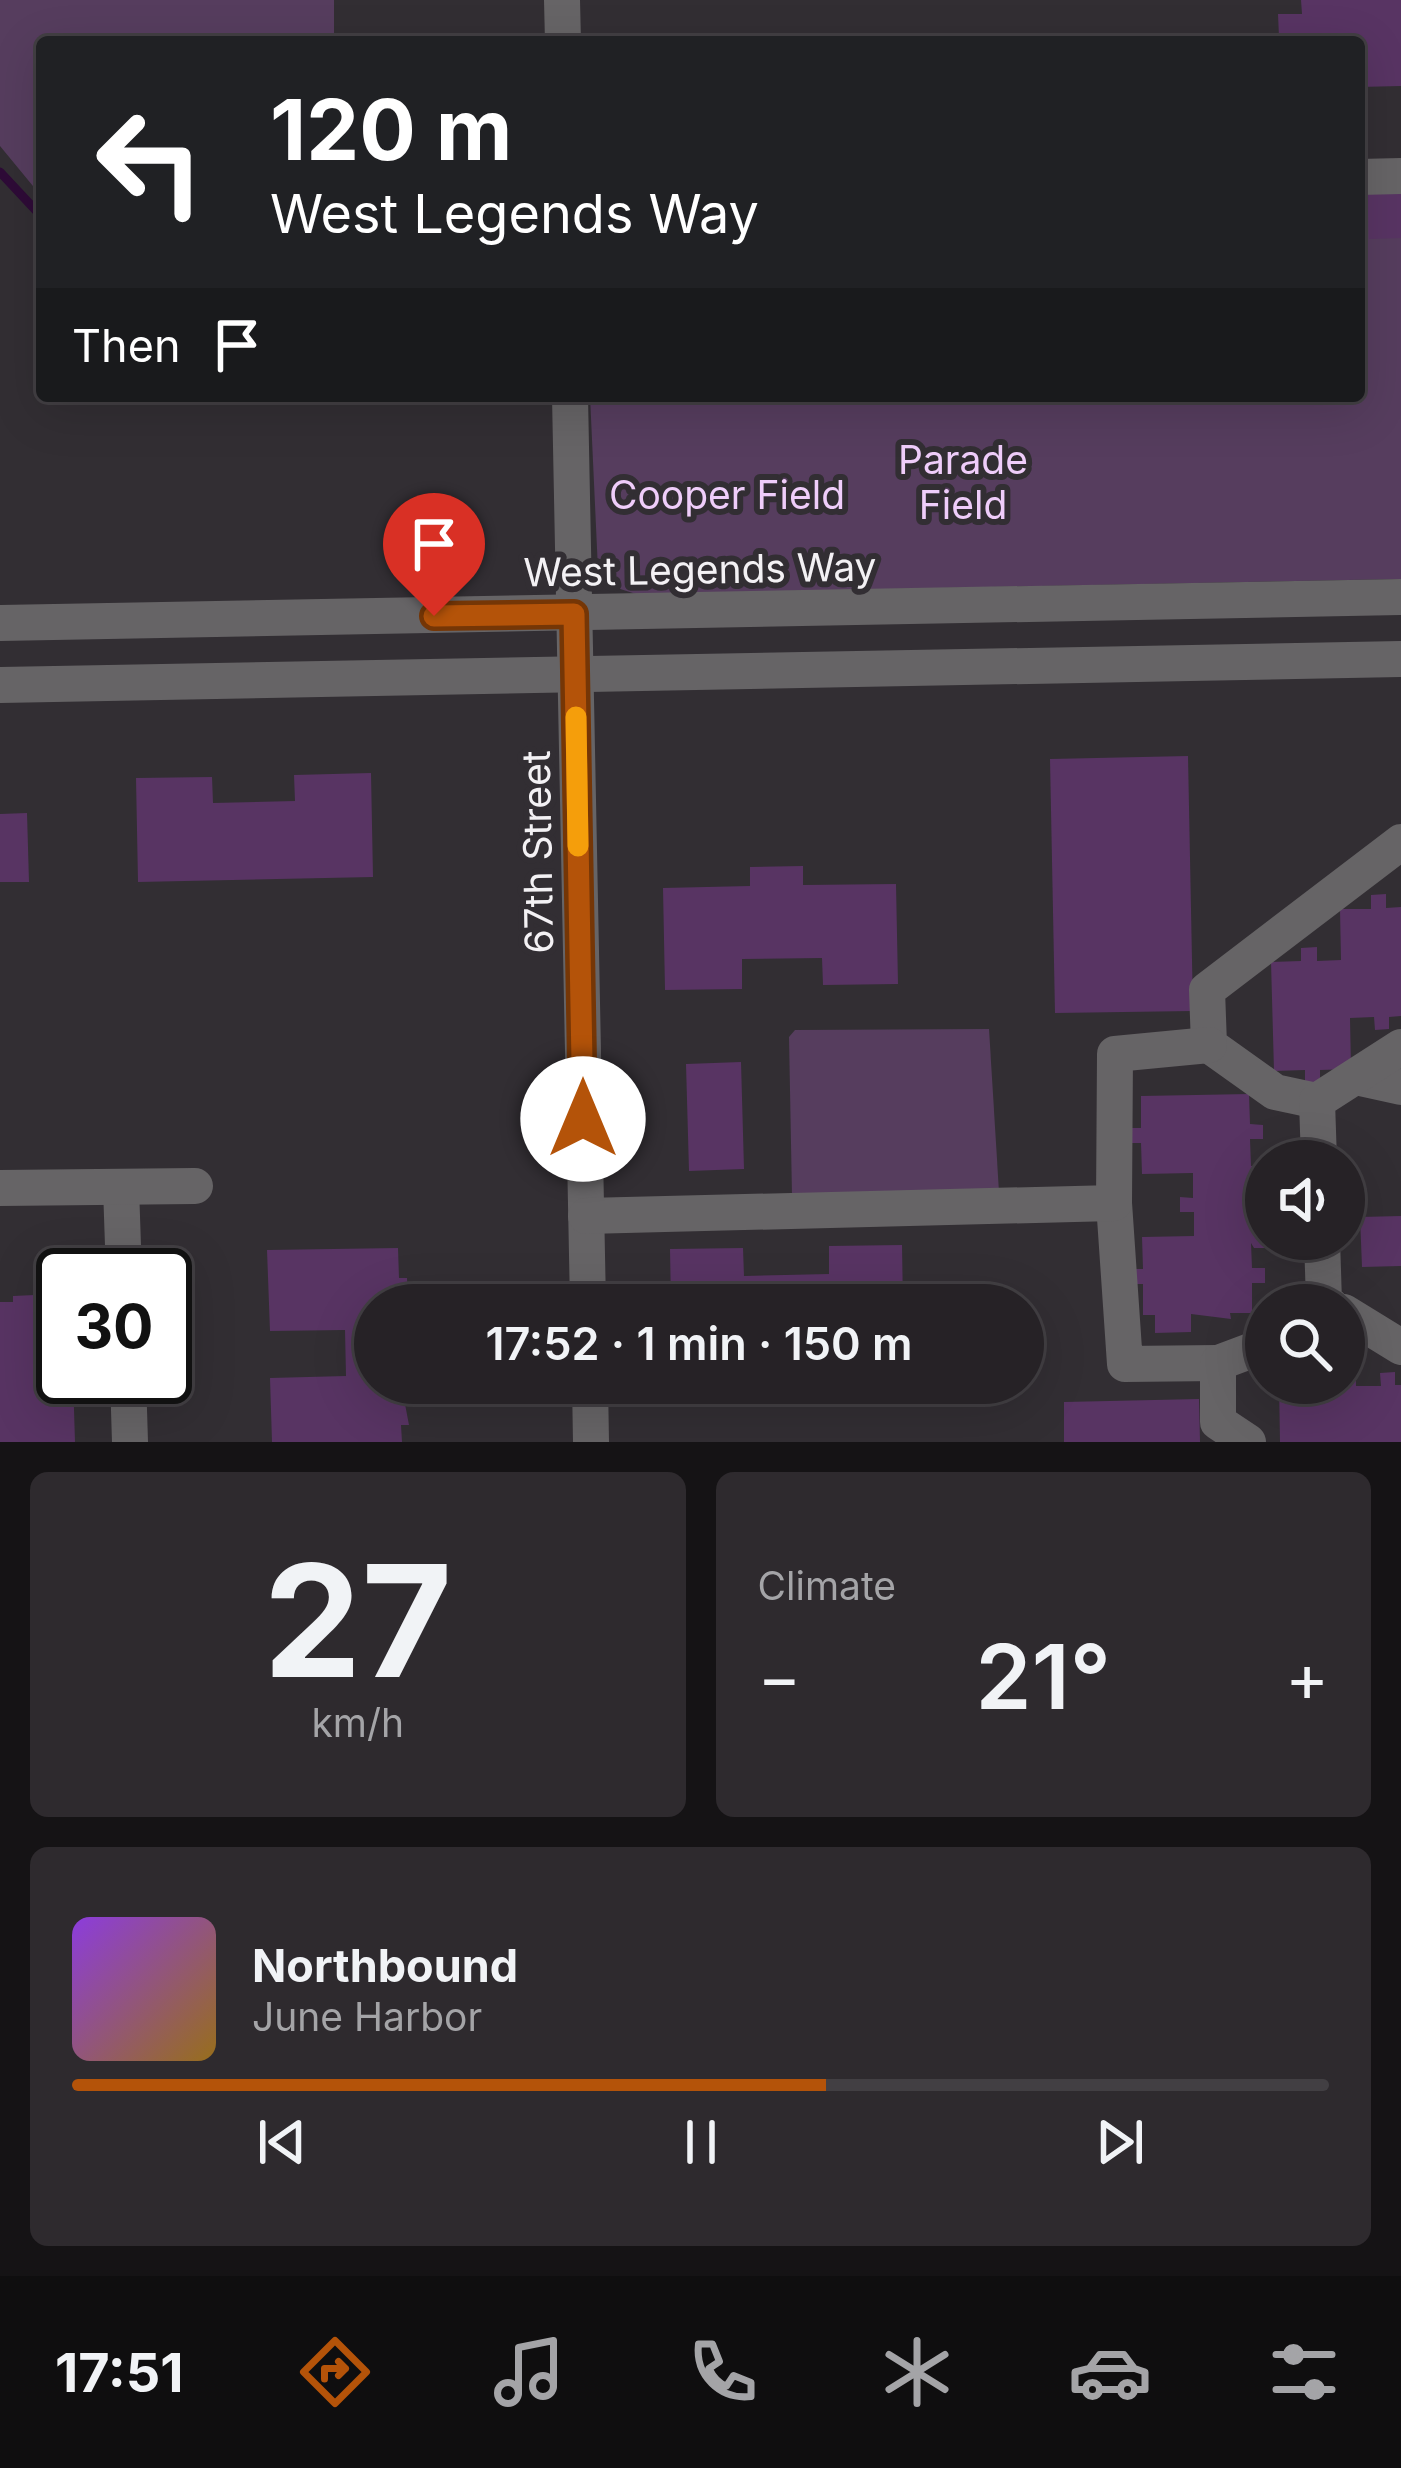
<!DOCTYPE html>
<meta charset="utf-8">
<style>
:root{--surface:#262226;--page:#2e2a2e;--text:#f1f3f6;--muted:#a4a4a7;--line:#423f43;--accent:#b45309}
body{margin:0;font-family:Inter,sans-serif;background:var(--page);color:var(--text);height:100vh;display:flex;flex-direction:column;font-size:45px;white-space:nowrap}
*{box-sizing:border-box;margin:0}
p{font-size:39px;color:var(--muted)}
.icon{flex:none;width:66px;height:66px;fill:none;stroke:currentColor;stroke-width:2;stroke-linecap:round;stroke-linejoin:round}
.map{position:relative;height:1442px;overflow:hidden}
.details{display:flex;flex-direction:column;gap:30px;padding:30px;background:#151315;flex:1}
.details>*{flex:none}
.top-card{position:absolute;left:36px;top:36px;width:1329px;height:366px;border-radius:12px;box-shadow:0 12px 48px #0002,0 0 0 3px var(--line);background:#202124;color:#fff;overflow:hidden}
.tools{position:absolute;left:1245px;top:1140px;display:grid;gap:24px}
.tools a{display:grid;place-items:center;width:120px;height:120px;border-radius:50%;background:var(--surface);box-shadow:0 12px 48px #0002,0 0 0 3px var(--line);font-size:60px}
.speed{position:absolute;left:36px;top:1248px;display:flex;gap:24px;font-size:60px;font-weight:700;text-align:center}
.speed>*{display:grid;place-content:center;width:156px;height:156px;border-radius:50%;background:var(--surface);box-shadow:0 12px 48px #0002,0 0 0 3px var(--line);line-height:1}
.speed .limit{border:6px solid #111;border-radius:18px;background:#fff;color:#111}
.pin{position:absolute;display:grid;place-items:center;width:102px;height:102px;color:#fff;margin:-123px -51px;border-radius:50% 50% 50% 0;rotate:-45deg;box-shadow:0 0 12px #0007}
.pin .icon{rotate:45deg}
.me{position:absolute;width:132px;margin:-66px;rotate:0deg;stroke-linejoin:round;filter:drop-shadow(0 0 9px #0008)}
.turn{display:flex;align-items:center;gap:42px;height:252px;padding:0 36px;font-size:54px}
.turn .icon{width:156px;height:156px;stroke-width:2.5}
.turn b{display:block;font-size:84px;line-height:102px}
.then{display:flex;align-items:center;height:114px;padding:0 36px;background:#0003;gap:24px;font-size:45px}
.big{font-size:90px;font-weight:600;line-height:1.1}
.details .widget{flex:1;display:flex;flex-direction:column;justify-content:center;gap:18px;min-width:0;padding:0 42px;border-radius:18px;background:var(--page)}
.details .dial{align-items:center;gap:0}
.dial b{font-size:156px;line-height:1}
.song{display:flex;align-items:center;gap:36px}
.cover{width:144px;height:144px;border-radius:18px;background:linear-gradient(135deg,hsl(270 70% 55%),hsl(40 70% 35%))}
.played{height:12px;border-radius:6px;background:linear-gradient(90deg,var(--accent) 60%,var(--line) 60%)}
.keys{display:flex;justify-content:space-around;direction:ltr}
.heat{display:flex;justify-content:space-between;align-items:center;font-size:66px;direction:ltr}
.details .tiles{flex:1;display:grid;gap:30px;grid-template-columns:1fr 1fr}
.widget:last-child{grid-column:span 2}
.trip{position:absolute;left:354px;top:1284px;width:690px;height:120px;border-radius:60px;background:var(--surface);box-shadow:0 12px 48px #0002,0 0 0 3px var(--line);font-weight:600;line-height:120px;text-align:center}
.menu{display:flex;height:192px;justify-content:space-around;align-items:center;background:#0f0e0f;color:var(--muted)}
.menu .icon{width:84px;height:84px}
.menu .selected{color:var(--accent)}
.menu b{font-size:54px;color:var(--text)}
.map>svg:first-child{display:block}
.green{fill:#563d5e}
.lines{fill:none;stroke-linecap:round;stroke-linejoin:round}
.stream{stroke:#2e0b37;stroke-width:9}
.building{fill:#583463}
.minor{stroke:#666466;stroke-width:36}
.route-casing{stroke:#753606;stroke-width:30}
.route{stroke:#b45309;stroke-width:21}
.slow{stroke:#f59e0b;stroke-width:21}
.labels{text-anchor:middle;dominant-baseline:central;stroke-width:12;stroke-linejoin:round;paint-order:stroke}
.park-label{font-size:39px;fill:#efcdfa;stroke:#322e33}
.street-label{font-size:39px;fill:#f3f1f4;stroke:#322e33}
</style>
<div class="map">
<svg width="1401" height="1442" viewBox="0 0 1401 1442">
<rect width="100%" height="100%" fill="#322e33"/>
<g class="green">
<polygon points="0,0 334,0 334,42 42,42 42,197 0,146"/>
<polygon points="1401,185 1401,579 636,594 614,587 598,570 590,396 1359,396 1359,186"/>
<polygon points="989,1029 999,1192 792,1196 789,1037 795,1030"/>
</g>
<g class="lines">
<polyline class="stream" points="0,172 42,217"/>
</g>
<g class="building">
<polygon points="1301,0 1401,0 1401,86 1359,87 1359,42 1255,42 1279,37 1278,14 1302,14"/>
<polygon points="1368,194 1401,194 1401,238 1369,239"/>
<polygon points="1188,756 1193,1011 1055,1013 1050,759"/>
<polygon points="371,773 373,877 138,882 136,778 212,777 213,803 295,801 294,775"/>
<polygon points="27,813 29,882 0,882 0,814"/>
<polygon points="803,866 803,885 896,884 898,984 823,985 822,958 742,959 742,989 665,990 663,888 750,886 750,867"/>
<polygon points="1386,894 1386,908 1401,907 1401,1016 1389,1017 1389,1029 1375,1030 1374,1017 1350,1018 1351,1069 1320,1070 1320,1083 1305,1083 1305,1070 1274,1071 1271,962 1301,961 1301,948 1317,947 1317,961 1341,960 1340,909 1371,909 1371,895"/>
<polygon points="741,1062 744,1169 689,1171 686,1064"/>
<polygon points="1249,1094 1250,1124 1263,1125 1263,1139 1250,1139 1251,1166 1266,1166 1266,1239 1279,1239 1280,1248 1254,1248 1251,1243 1252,1268 1265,1268 1265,1283 1252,1283 1252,1313 1230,1313 1231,1319 1191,1314 1191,1332 1155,1333 1155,1315 1143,1315 1143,1284 1130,1284 1130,1269 1143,1269 1142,1237 1194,1236 1194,1212 1180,1212 1180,1197 1193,1198 1193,1173 1142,1174 1141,1143 1128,1143 1128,1128 1141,1128 1141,1096"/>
<polygon points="1401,1216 1401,1266 1362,1267 1360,1217"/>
<polygon points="902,1245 903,1305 671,1305 670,1249 743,1248 744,1276 829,1274 829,1246"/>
<polygon points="398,1248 399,1278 407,1278 408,1300 375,1305 375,1383 401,1383 409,1425 401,1425 402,1442 272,1442 270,1378 346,1376 345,1330 270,1331 267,1250"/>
<polygon points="56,1294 56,1302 63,1301 63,1377 73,1377 75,1442 0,1442 0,1302 13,1302 13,1296"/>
<polygon points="1344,1335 1355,1335 1356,1386 1381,1386 1380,1373 1395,1372 1395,1385 1401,1385 1401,1442 1280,1442 1279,1383 1344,1383"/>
<polygon points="1199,1399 1200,1442 1064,1442 1064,1402"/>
</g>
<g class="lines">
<g class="minor">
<polyline points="562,0 563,42"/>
<polyline points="1359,177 1401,176"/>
<polyline points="570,396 588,1305"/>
<polyline points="0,623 1401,597"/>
<polyline points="0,685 1401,659"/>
<polyline points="1360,1078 1401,1087"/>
<polyline points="1317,1101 1275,1092 1209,1045 1207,990 1401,842"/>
<polyline points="1319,1161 1317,1101 1401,1047"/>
<polyline points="121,1187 124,1275"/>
<polyline points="0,1188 195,1186"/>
<polyline points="1114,1203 1125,1364 1218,1363"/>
<polyline points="586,1216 1114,1203 1115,1054 1209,1045"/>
<polyline points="1322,1239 1324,1302 1330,1305"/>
<polyline points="1284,1305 1324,1302"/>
<polyline points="1344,1312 1401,1347"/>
<polyline points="128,1377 130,1442"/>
<polyline points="590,1383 591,1442"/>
<polyline points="1248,1442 1218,1422 1218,1363 1258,1348 1266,1335"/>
</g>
</g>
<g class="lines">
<defs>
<polyline id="route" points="434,616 574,614 583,1119"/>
</defs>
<use href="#route" class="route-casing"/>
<use href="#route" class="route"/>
<polyline class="slow" points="576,717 578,846"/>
</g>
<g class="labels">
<g class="park-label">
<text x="963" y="459">Parade<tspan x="963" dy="45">Field</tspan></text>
<text x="727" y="494">Cooper Field</text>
</g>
<g class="street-label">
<text transform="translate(700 569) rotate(-1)">West Legends Way</text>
<text transform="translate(537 852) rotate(-91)">67th Street</text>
</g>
</g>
</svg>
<div class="tools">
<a><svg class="icon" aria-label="sound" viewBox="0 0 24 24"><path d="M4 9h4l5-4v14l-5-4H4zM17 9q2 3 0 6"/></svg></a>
<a><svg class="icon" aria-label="search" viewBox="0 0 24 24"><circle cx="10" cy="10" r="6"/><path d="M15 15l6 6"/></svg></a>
</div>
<div class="speed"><div class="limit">30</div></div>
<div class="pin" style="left:434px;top:616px;background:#d93025"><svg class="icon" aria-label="arrive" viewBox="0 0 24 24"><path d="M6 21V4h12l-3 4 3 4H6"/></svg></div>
<svg class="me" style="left:583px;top:1119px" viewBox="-20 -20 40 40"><circle r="19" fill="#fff"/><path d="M0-13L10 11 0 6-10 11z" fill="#b45309"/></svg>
<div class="trip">17:52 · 1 min · 150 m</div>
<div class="top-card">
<div class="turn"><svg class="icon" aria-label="left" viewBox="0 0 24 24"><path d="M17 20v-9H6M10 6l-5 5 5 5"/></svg><div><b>120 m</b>West Legends Way</div></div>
<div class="then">Then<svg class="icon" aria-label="arrive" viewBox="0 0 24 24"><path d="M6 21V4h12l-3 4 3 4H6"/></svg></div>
</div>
</div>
<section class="details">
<div class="tiles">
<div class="widget dial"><b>27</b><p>km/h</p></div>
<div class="widget"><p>Climate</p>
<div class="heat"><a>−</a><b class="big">21°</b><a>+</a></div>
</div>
<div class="widget">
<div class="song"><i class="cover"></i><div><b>Northbound</b><p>June Harbor</p></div></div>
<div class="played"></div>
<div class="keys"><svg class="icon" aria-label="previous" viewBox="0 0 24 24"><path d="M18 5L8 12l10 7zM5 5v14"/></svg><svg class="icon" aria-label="pause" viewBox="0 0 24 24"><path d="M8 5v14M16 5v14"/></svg><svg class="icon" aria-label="next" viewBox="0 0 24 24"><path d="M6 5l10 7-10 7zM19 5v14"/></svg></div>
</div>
</div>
</section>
<nav class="menu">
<b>17:51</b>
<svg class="icon selected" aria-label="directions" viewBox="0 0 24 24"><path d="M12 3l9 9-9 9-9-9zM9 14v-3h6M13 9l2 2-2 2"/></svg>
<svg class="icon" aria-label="music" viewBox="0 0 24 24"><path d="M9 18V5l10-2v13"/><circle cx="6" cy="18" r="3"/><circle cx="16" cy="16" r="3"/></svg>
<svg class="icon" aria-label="phone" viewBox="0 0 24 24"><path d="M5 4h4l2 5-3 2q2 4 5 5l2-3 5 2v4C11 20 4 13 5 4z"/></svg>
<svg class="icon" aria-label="climate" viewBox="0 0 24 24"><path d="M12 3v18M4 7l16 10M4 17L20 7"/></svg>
<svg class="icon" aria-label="car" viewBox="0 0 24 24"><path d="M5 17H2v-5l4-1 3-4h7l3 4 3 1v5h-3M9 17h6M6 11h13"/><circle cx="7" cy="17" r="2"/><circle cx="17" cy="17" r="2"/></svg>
<svg class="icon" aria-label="filters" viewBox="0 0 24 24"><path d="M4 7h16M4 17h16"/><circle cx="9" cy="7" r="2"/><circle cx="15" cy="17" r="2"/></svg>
</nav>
